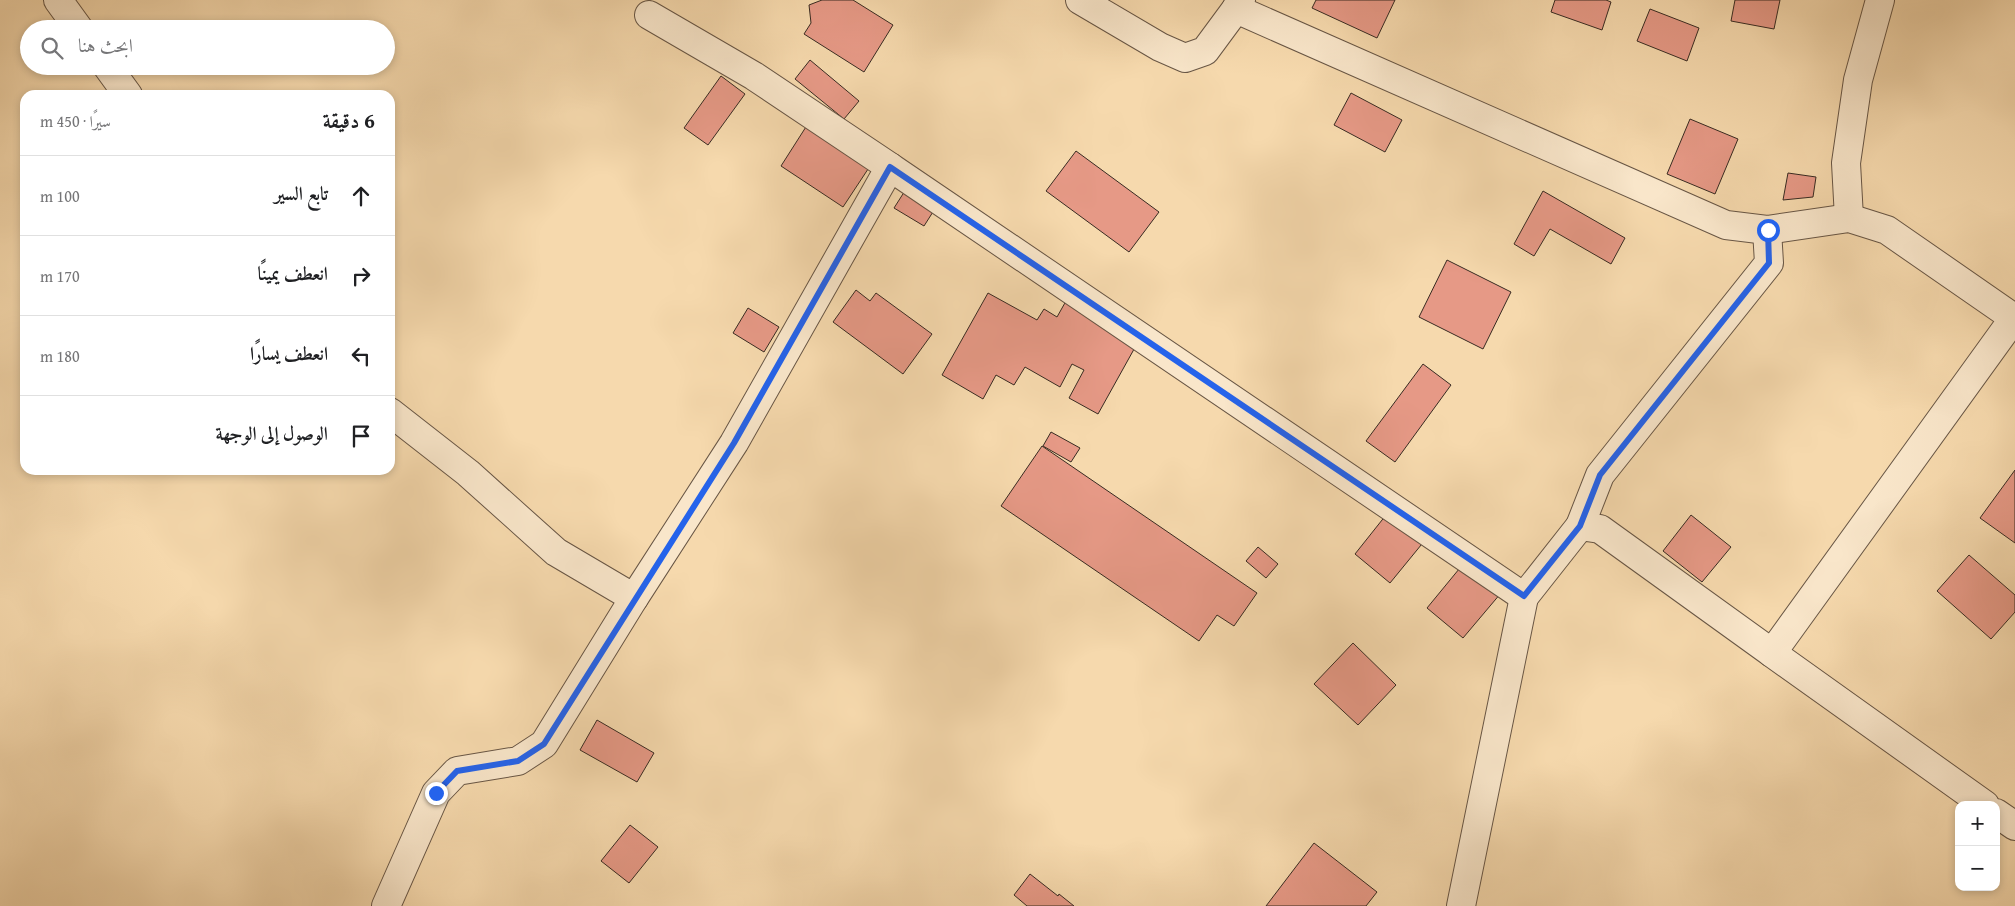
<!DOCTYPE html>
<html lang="ar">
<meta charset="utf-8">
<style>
:root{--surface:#fff;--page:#f2f2f2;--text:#202124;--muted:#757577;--line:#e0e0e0}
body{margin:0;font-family:"Gentium Book Plus",Amiri,serif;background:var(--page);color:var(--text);direction:rtl}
.controls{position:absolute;right:15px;bottom:15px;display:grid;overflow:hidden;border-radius:10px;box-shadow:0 2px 8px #0003}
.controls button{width:45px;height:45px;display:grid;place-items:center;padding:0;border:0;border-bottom:1px solid var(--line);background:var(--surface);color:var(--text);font:25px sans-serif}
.stop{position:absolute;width:15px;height:15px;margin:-11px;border:4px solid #2563eb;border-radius:50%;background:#fff}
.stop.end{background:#2563eb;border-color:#fff;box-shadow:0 1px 5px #0008}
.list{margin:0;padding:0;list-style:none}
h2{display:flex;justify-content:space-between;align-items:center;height:65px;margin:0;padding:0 20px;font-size:21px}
h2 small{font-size:16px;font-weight:400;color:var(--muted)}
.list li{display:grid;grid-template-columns:32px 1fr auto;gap:15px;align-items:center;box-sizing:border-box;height:80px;padding:0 20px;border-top:1px solid var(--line)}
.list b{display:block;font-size:19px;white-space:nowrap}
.list em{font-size:16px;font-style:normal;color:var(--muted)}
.icon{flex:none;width:28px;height:28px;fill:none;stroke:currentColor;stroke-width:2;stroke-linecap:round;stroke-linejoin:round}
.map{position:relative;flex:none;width:2015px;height:906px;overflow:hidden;direction:ltr}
.search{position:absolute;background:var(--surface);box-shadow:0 2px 8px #0003;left:20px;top:20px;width:375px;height:55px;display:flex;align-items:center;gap:12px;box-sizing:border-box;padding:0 18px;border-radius:28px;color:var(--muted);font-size:19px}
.panel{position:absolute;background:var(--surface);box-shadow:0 2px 8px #0003;left:20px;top:90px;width:375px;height:385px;border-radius:15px;direction:rtl}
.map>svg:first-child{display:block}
.building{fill:#e69986;stroke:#382b22}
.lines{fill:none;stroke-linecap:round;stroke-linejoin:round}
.minor-casing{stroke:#685645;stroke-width:30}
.minor{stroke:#f9e6ca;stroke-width:28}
.route{stroke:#2563eb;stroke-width:6}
</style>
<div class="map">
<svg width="2015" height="906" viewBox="0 0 2015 906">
<rect width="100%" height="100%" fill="#f6d9ad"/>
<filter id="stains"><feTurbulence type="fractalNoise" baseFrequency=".004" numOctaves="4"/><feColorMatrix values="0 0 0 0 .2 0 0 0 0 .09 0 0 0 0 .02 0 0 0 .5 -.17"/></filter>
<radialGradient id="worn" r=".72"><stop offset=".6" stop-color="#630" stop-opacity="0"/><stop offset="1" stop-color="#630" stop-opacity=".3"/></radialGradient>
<g class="building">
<path d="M822 0H853L893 25 864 72 804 34 811 23 809 5Z"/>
<path d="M1316 0H1395L1377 38 1312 8Z"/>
<path d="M1555 0H1606L1611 2 1602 30 1551 12Z"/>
<path d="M1735 0H1780L1774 29 1731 21Z"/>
<path d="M1650 9 1699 28 1687 61 1637 41Z"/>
<path d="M810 60 859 101 844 119 795 79Z"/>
<path d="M721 76 745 94 708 145 684 128Z"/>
<path d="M1351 93 1402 120 1385 152 1334 125Z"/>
<path d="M811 119 874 160 843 207 781 166Z"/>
<path d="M1690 119 1738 139 1715 194 1667 174Z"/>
<path d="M1076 151 1159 212 1129 252 1046 191Z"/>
<path d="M1788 173 1816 177 1813 197 1783 200Z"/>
<path d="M908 186 938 204 924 226 894 208Z"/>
<path d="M1543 191 1625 238 1611 264 1550 229 1534 256 1514 244Z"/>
<path d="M1447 260 1511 292 1483 349 1419 317Z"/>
<path d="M856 290 870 301 876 293 932 334 903 374 833 322Z"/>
<path d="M988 293 1037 320 1044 309 1057 317 1066 301 1138 342 1098 414 1069 398 1084 370 1072 364 1060 387 1025 367 1014 385 996 375 983 399 942 375Z"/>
<path d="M748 308 779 327 764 352 733 333Z"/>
<path d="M1423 364 1451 385 1395 462 1366 441Z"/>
<path d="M1051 432 1080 448 1071 462 1043 446Z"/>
<path d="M1042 446 1257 593 1234 626 1217 615 1199 641 1001 506Z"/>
<path d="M2015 470V543L1980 518Z"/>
<path d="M1390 510 1426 539 1390 583 1355 554Z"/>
<path d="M1691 515 1731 547 1702 582 1663 551Z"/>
<path d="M1258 547 1278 564 1266 578 1246 561Z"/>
<path d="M1969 555 2015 595V612L1991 639 1937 591Z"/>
<path d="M1464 563 1501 593 1463 638 1427 608Z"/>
<path d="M1353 643 1396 685 1358 725 1314 684Z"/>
<path d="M597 720 654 753 637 782 580 750Z"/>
<path d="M630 825 658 847 629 883 601 861Z"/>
<path d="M1314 843 1377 892 1366 906H1266Z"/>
<path d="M1030 874 1058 896 1059 894 1074 906H1027L1014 895Z"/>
</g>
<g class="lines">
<g class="minor-casing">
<g id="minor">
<path d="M58 0 79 29"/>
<path d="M1080 0 1160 47 1185 58 1205 51 1236 9"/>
<path d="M1241 0 1236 9 1726 225 1767 230 1849 218 1887 230 2014 318 1772 653 1985 805"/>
<path d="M649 15 754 76 890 167"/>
<path d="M107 66 128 95"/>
<path d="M1849 218 1846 163 1858 80 1880 0"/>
<path d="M390 412 468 473 556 552 634 598 734 443 890 167 1524 597 1580 526 1600 529 1772 653"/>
<path d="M1580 526 1600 475 1769 263 1767 230"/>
<path d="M1996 813 2015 826"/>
<path d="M386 906 436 793 457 771 518 761 544 744 634 598"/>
<path d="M1461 906 1524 597"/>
</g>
</g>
<use href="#minor" class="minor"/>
</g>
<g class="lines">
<path class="route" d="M436 793 457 771 518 761 544 744 734 443 890 167 1524 596 1580 526 1600 475 1769 263 1768 230"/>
</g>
<rect width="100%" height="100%" filter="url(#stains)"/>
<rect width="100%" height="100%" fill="url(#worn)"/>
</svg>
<div class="controls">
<button>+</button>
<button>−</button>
</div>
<div class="stop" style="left:1768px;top:230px"></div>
<div class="stop end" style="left:436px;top:793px"></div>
<div class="search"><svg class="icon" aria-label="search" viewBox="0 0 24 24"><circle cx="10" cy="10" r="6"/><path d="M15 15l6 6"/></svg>ابحث هنا</div>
<section class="panel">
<h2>6 دقيقة<small>سيرًا · 450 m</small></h2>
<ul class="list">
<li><svg class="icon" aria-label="ahead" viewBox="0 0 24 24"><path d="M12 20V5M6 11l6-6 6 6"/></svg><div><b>تابع السير</b></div><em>100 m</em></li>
<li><svg class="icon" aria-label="right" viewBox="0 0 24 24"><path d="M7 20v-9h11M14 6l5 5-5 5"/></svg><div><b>انعطف يمينًا</b></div><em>170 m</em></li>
<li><svg class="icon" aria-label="left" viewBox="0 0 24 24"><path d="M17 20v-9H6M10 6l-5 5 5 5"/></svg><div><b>انعطف يسارًا</b></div><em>180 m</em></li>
<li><svg class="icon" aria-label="arrive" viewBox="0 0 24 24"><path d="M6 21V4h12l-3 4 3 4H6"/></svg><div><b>الوصول إلى الوجهة</b></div></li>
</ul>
</section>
</div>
